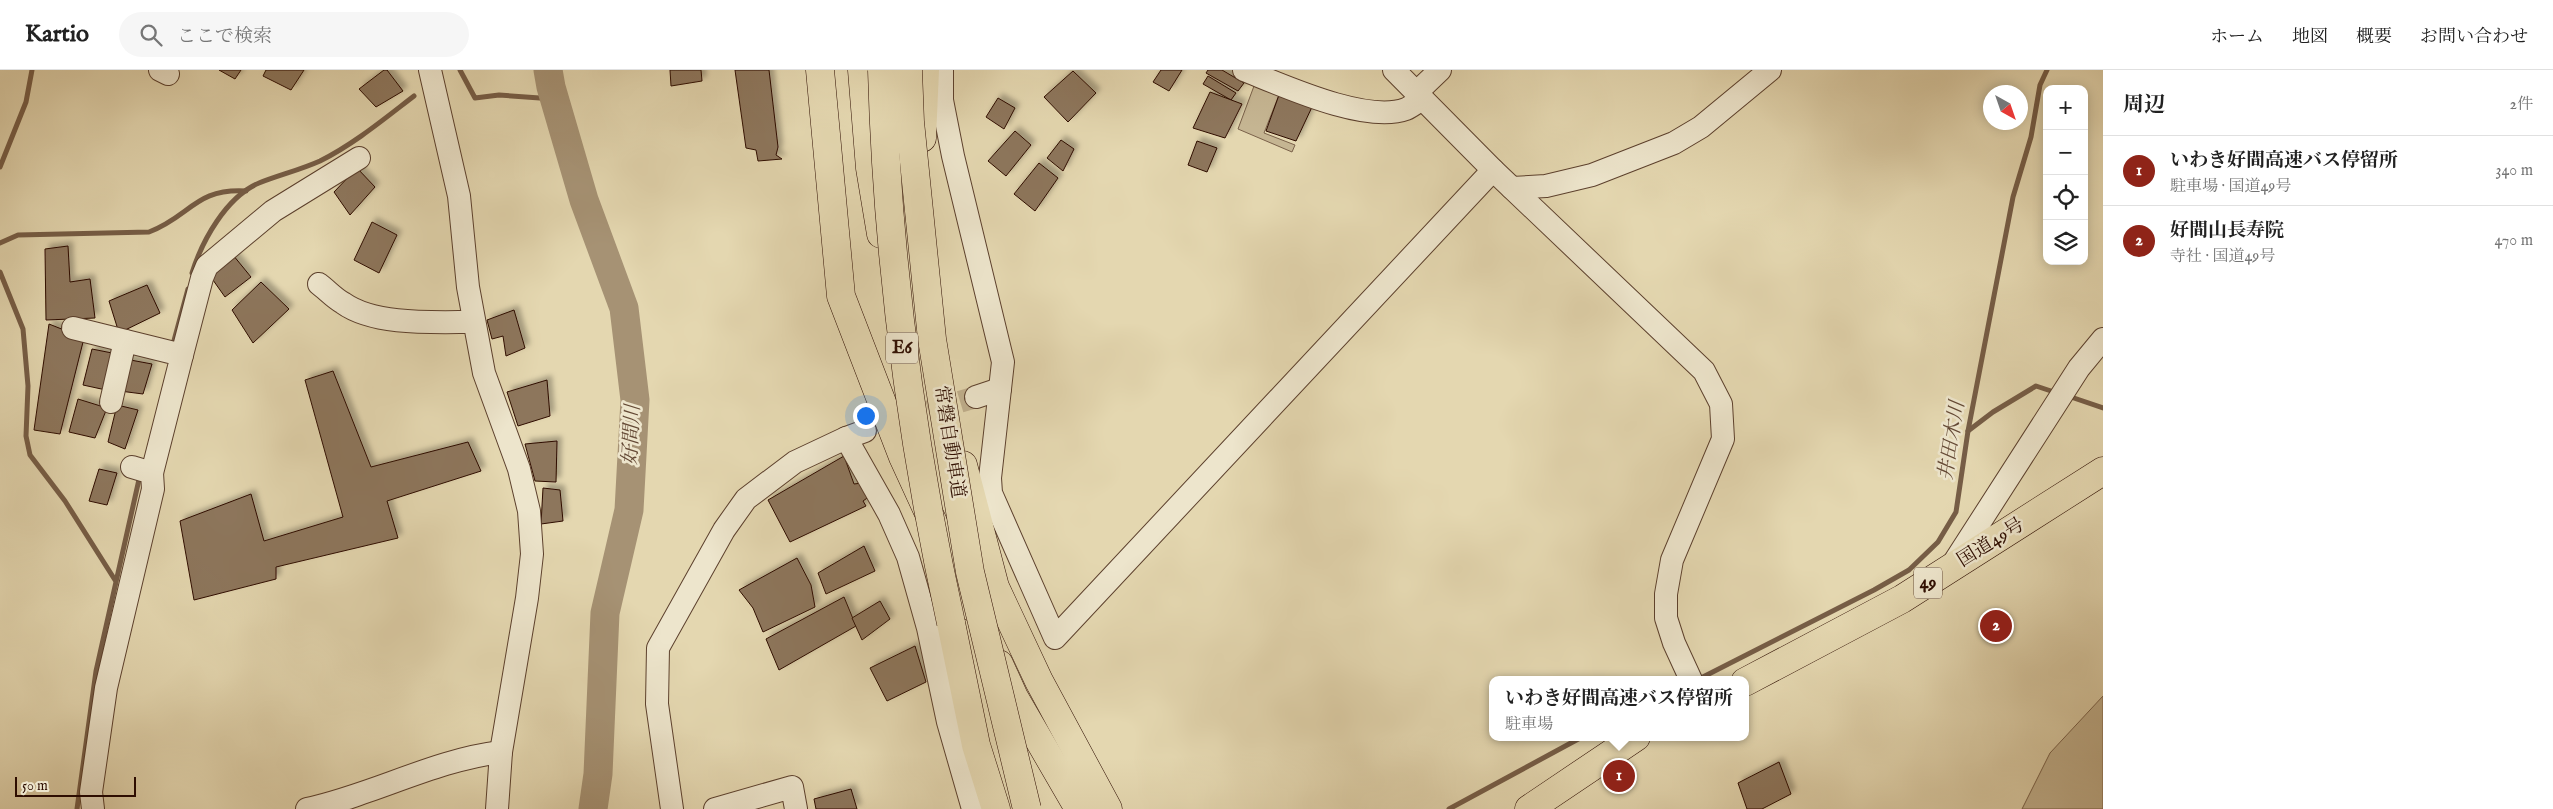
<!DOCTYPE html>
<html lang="ja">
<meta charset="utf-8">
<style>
:root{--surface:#fff;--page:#f6f6f6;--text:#222;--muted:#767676;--line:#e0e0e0;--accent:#8f2418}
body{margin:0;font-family:"IM FELL English","Noto Serif JP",serif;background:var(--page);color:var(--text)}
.controls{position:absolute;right:15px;top:15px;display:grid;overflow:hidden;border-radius:10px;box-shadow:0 2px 12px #0003}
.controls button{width:45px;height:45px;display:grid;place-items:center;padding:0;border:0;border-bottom:1px solid var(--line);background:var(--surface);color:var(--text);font:25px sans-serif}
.compass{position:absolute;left:1983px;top:15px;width:45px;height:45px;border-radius:50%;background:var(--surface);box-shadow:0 2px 12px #0003;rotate:140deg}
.scale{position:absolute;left:15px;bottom:12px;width:121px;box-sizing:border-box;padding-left:5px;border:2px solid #2e0d01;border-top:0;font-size:14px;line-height:18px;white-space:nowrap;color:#2e0d01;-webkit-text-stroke:4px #ede5cc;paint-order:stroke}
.you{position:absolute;left:865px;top:345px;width:18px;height:18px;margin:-12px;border:4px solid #fff;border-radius:50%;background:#1a73e8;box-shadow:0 0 0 8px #1a73e833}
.badge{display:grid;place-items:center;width:32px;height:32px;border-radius:50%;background:var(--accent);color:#fff;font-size:16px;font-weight:700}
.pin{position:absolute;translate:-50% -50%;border:2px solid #fff;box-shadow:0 1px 5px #0006}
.popup{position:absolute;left:1489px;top:606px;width:260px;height:65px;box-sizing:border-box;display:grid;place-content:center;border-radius:10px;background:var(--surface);filter:drop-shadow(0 1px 4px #0005);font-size:16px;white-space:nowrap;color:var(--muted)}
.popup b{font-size:19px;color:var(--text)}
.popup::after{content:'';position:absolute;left:50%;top:100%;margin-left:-10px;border:10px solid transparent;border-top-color:var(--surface)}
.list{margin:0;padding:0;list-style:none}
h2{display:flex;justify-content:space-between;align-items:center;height:65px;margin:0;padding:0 20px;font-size:21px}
h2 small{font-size:16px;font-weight:400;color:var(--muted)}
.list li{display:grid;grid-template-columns:32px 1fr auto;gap:15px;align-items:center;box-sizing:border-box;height:70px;padding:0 20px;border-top:1px solid var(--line)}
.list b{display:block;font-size:19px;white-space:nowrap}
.list p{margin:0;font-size:16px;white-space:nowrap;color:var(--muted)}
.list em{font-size:16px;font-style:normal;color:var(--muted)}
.icon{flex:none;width:28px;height:28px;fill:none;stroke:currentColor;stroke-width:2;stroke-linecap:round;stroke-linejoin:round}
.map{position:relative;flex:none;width:2103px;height:739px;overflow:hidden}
header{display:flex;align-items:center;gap:30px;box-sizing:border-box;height:70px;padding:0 25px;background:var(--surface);border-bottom:1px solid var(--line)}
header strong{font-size:24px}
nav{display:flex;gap:28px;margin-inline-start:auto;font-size:18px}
.search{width:350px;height:45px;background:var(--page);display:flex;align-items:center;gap:12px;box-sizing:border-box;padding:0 18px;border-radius:28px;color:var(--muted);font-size:19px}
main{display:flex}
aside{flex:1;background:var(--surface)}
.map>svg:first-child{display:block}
.green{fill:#c5b592;stroke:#7a614a}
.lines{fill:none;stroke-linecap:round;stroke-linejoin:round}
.stream{stroke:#765d46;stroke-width:5}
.river{stroke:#a69274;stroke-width:29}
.building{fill:#8d765c;stroke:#2e0d01;filter:url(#shadow)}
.minor-tunnel{stroke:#c0af8d;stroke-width:22;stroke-dasharray:22 11;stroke-linecap:butt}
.minor-casing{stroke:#5c402d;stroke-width:24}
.highway-casing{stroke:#2e0d01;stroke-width:29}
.minor{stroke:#ede5cc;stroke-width:22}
.highway{stroke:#e4d7b0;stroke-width:28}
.highway-bridge-casing{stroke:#2e0d01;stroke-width:29;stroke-linecap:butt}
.highway-bridge{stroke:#e4d7b0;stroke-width:28}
.labels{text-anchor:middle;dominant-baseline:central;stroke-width:5;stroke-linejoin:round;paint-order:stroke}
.shield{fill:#ede5cc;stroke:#674e3e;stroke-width:1}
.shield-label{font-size:18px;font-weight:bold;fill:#2e0d01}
.street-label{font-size:19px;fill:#2e0d01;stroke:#ede5cc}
.water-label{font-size:20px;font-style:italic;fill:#644935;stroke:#ede5cc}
</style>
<header>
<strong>Kartio</strong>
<div class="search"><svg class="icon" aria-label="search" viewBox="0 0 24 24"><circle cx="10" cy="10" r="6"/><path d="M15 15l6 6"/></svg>ここで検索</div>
<nav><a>ホーム</a><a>地図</a><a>概要</a><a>お問い合わせ</a></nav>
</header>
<main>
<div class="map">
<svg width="2103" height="739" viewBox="0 0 2103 739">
<defs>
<filter id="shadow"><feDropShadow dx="4.5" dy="-4.5" stdDeviation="2.5" flood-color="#0004"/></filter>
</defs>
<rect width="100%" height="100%" fill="#e4d7b0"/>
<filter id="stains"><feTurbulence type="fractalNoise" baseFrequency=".004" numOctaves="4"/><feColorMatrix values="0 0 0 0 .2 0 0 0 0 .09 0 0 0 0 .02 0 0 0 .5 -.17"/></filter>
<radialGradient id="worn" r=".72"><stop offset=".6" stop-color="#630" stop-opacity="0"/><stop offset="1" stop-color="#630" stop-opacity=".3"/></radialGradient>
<g class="green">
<path d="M1254 16 1279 25 1264 63 1295 75 1292 82 1238 59Z"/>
<path d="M2103 626V739H2022L2050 683Z"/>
</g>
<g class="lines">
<g class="stream">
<path d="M460 0 475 28 499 25 554 29"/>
<path d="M0 97 26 32 32 0"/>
<path d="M0 173 18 165 149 162C191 146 195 118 246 121"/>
<path d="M0 202 23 259 28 316 26 366 30 385 65 431 115 510"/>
<path d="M192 203C202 171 226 127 259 113 279 105 300 100 320 91 354 74 384 49 414 26"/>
<path d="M172 278 188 219"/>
<path d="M2068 326 2103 338"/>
<path d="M1968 361 1993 342 2036 316 2057 323"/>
<path d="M1697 610 1874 520 1909 500 1938 472 1956 442 1968 361 2013 127 2031 67 2040 15 2047 0"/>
<path d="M77 739 96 601 140 405"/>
<path d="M1449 739 1582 667"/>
</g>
<path class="river" d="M548 0 551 17 584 130 624 238 635 330 629 440 605 543 598 704 593 739"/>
</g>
<g class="building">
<path d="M219 0H241L235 9Z"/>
<path d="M266 0H304L291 20 263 6Z"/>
<path d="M384 0H387L403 21 376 37 359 19Z"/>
<path d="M670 0H701L702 11 671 16Z"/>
<path d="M735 0H769L778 77 776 85 782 89 758 91 756 80 746 78Z"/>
<path d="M1161 0H1182L1169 21 1153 12Z"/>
<path d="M1208 0H1222L1244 13 1238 21 1206 3Z"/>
<path d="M1073 1 1096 23 1068 52 1044 27Z"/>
<path d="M1208 6 1236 23 1231 30 1203 14Z"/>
<path d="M1210 22 1242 34 1225 68 1193 58Z"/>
<path d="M1279 25 1312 37 1296 71 1266 61Z"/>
<path d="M998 28 1015 38 1004 59 986 47Z"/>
<path d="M1015 61 1031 75 1006 106 988 91Z"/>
<path d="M1061 70 1074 79 1063 101 1047 88Z"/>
<path d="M1197 71 1217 78 1207 102 1188 95Z"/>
<path d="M1039 93 1058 108 1035 141 1014 124Z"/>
<path d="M357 98 375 117 350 145 334 122Z"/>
<path d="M372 152 397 165 379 203 354 190Z"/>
<path d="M68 176 70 212 90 209 95 248 46 250 45 179Z"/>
<path d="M233 185 251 207 225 227 208 203Z"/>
<path d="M261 212 289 239 253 273 232 240Z"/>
<path d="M147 215 160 243 119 263 109 231Z"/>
<path d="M514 240 525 278 506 286 503 266 492 269 487 250Z"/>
<path d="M49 254 84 268 60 364 34 360Z"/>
<path d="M92 279 117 284 106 320 83 315Z"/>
<path d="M125 289 152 294 143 324 120 321Z"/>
<path d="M333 301 371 397 468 372 481 401 387 431 398 468 276 497V509L194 530 180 451 251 424 264 471 343 447 305 310Z"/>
<path d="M547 310 550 346 518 356 507 322Z"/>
<path d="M78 329 107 338 95 368 69 362Z"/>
<path d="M117 335 138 340 125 379 108 372Z"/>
<path d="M557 371 556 412 535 411 525 374Z"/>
<path d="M844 386 854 414 862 413 870 426 863 431 866 436 790 472 768 430Z"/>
<path d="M99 399 117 403 107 435 89 431Z"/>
<path d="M543 418 560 420 563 451 541 454Z"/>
<path d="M864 476 875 501 826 524 818 503Z"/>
<path d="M797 488 811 515 815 537 763 562 753 538 739 520Z"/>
<path d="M844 527 856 556 779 600 766 569Z"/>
<path d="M880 531 890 549 862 570 852 548Z"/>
<path d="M915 576 926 612 887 631 870 598Z"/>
<path d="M1779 692 1791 724 1762 739H1747L1738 713Z"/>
<path d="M851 719 857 739H816L814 729Z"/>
</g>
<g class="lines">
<path class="minor-tunnel" d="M897 351 976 327"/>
<g class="minor-casing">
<g id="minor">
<path d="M160 0 168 4"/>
<path d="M430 0 459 126 468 217 484 303 519 399 529 441 532 484 527 528 501 682 497 739"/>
<path d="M942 0V30L953 86 1003 292 990 408 991 423 1055 568 1493 100"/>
<path d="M1244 0C1282 15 1366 54 1406 39 1411 37 1417 32 1422 29"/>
<path d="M1394 0 1493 100 1704 301 1721 334 1723 369 1672 490 1666 524V548L1674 573 1691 610"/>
<path d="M1416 23 1440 0"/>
<path d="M1512 118 1546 116 1592 105 1674 73 1701 57 1770 0"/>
<path d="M319 214C327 220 334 228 343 233 375 256 436 252 474 252"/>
<path d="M73 258 182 285 152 403"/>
<path d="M182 285 202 208 207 196 273 141 359 88"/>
<path d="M976 327 1000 319"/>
<path d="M111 332 125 271"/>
<path d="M846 368 865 361"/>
<path d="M1951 497 2079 298 2103 269"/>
<path d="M93 739 91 722 106 618 153 419 152 403 132 397"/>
<path d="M307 739C373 725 434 690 501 682"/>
<path d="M672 739 657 634 658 578 724 460 746 429 795 392 846 368 889 444 908 487 928 558 948 652 973 739"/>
<path d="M715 739 792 717 796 739"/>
</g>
</g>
<g class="highway-casing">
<g id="highway">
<path d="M820 0 841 226 903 387 972 537"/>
<path d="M862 0 870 98 881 164"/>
<path d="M922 68 925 0"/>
<path d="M963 395 995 517 1039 611 1108 739"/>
<path d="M951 553 976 675 996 739"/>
<path d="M999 594 1014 627 1079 739"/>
<path d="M1745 612 1902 529 2103 401"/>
<path d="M1529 739 1636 667"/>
</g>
</g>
<use href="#minor" class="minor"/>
<use href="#highway" class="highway"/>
<g class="highway-bridge-casing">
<g id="highway-bridge">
<path d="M882 0C887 187 911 371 951 553"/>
<path d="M908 0 910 52 932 269 970 502 1027 739"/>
</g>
</g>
<use href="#highway-bridge" class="highway-bridge"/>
</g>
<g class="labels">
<g class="shield">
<rect x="886" y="262.5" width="32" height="31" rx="4"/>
<rect x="1914" y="497.5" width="28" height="31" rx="4"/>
</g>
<g class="shield-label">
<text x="902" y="278">E6</text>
<text x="1928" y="513">49</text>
</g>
<g class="street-label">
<text transform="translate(949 372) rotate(81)">常磐自動車道</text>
<text transform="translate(1991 473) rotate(-32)">国道49号</text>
</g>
<g class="water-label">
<text transform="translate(632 365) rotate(-87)">好間川</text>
<text transform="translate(1952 371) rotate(-81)">井田木川</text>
</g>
</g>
<rect width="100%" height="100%" filter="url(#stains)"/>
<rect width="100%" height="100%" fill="url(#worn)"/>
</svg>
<div class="controls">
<button>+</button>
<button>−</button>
<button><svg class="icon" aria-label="locate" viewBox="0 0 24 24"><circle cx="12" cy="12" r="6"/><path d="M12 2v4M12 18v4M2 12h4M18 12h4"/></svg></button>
<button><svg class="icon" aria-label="layers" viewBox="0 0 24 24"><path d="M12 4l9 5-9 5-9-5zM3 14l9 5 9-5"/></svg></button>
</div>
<svg class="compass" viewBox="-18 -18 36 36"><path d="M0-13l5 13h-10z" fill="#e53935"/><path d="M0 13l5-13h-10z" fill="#767676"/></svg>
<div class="scale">50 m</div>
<div class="you"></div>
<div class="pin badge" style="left:1619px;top:706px">1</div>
<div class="popup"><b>いわき好間高速バス停留所</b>駐車場</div>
<div class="pin badge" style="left:1996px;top:556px">2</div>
</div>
<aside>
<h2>周辺<small>2件</small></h2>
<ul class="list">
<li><span class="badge">1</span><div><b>いわき好間高速バス停留所</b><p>駐車場 · 国道49号</p></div><em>340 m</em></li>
<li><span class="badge">2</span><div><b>好間山長寿院</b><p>寺社 · 国道49号</p></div><em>470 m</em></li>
</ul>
</aside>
</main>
